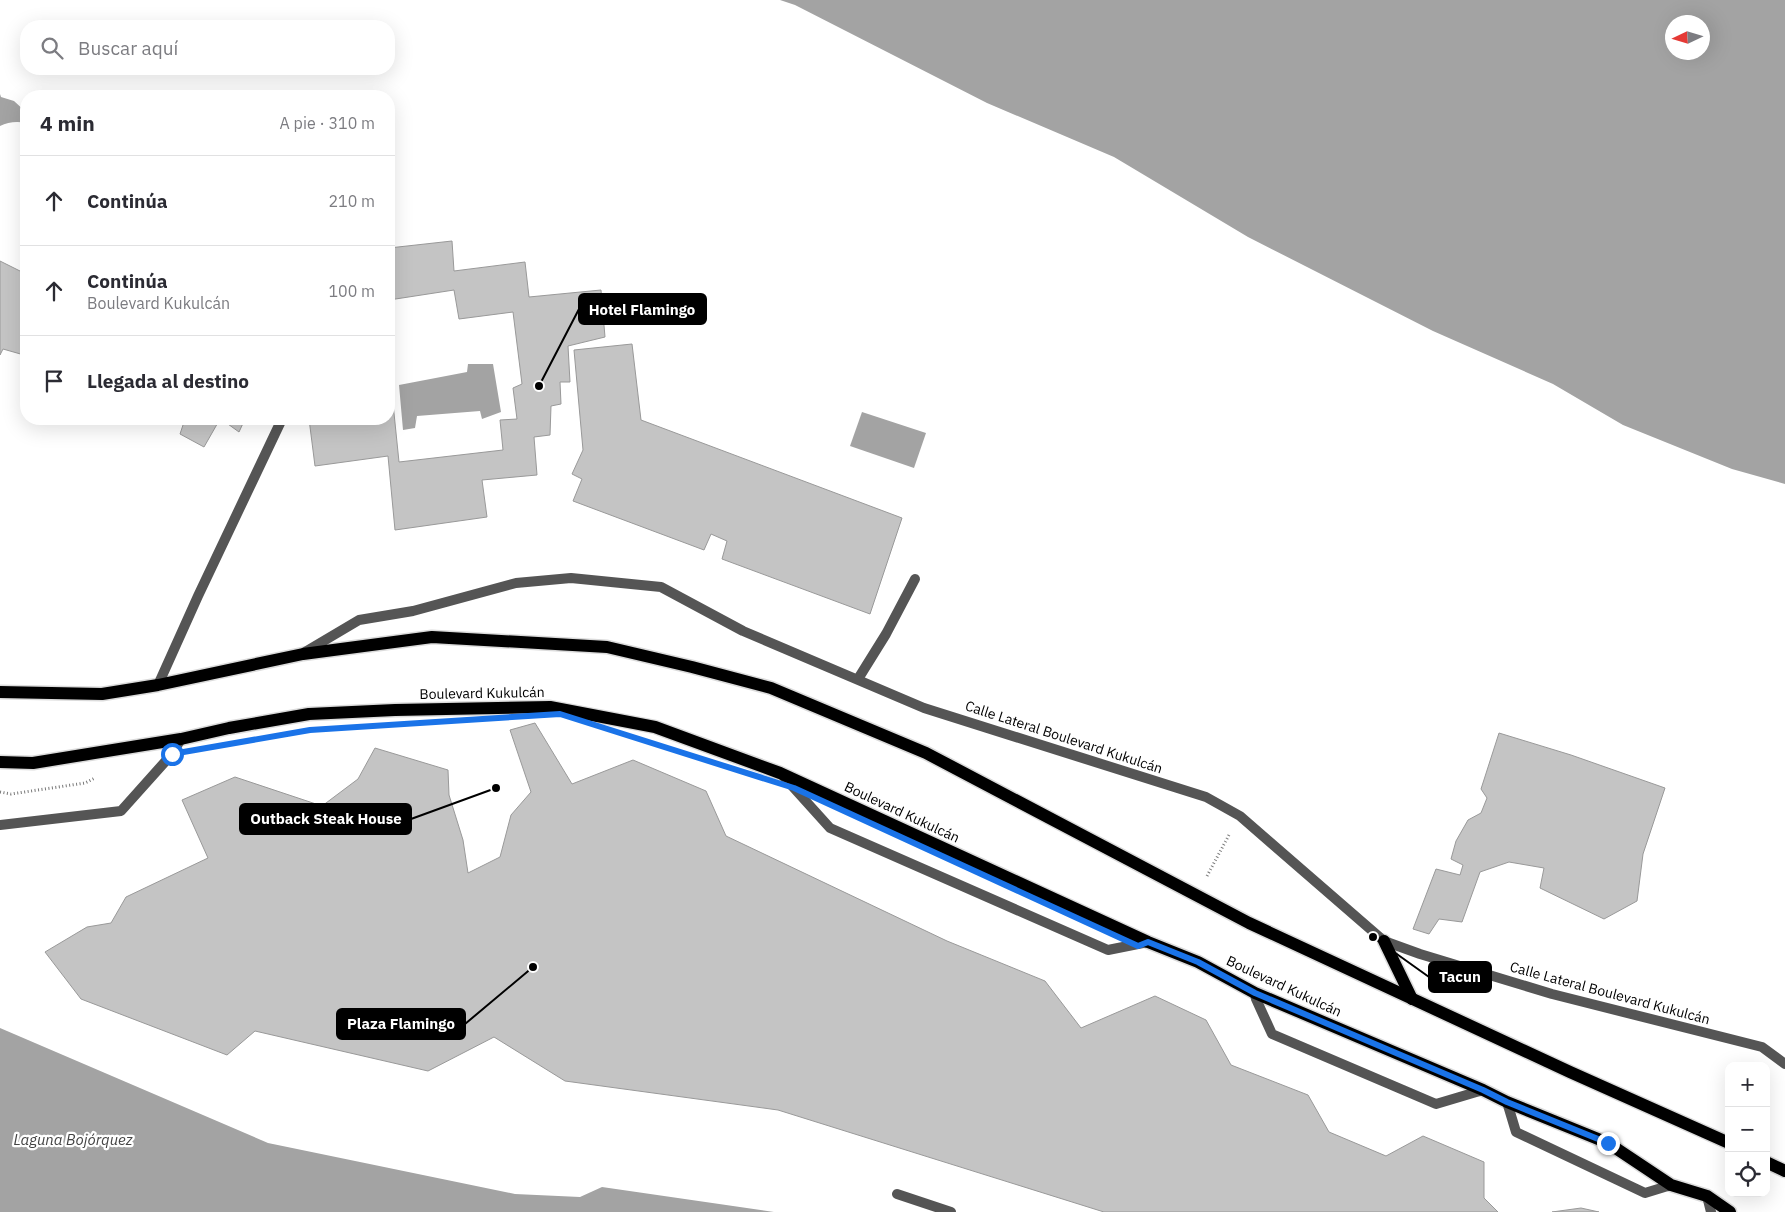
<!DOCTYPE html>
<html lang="es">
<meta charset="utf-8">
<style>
:root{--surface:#fff;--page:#f7f7f7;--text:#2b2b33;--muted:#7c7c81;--line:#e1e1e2}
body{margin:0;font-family:"IBM Plex Sans",sans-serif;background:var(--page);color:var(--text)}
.controls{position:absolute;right:15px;bottom:15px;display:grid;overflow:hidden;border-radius:10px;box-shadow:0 5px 20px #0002}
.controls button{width:45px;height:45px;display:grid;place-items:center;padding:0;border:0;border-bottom:1px solid var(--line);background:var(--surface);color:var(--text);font:25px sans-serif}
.compass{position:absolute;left:1665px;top:15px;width:45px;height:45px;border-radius:50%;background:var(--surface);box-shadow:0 5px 20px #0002;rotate:266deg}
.stop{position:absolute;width:15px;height:15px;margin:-11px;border:4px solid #1a73e8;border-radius:50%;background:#fff}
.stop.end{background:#1a73e8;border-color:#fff;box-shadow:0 1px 5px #0008}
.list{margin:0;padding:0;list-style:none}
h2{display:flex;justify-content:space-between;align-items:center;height:65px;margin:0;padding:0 20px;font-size:21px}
h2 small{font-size:16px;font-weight:400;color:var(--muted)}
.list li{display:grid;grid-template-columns:32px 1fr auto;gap:15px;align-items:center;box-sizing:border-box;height:90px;padding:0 20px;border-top:1px solid var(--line)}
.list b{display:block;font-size:19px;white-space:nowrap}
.list p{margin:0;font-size:16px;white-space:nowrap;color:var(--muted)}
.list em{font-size:16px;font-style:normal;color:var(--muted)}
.icon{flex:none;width:28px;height:28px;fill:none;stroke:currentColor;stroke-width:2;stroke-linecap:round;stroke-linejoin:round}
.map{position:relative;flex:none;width:1785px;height:1212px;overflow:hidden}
.search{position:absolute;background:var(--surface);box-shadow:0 5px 20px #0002;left:20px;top:20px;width:375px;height:55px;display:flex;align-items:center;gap:12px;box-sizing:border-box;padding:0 18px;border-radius:20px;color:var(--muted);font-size:19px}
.panel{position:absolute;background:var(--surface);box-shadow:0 5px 20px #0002;left:20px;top:90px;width:375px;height:335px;border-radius:20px}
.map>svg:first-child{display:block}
.water{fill:#a3a3a3;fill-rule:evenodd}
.building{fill:#c4c4c4;stroke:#999}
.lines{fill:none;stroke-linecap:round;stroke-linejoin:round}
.primary-casing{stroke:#dbdbdb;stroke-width:15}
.path{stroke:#777;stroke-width:3;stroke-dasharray:1 2.5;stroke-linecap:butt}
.lane{stroke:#555;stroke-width:10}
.street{stroke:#555;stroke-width:10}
.primary{stroke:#000;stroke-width:12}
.route{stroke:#1a73e8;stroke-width:6}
.labels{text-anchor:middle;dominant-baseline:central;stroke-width:4.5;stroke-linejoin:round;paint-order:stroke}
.street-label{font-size:14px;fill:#000;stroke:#fff}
.water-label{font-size:15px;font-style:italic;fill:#444;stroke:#fff}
.leader{fill:none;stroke:#000;stroke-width:2}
.callout-dot{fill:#000;stroke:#fff;stroke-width:2}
.callout{fill:#000;stroke:#000;stroke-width:2}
.callout-label{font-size:15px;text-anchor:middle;font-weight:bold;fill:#fff}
</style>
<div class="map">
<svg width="1785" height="1212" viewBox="0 0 1785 1212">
<rect width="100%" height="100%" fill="#fff"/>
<g class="water">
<path d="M780 0H1785V484L1732 469 1623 425 1553 384 1433 331 1248 237 1114 157 987 103 795 5ZM1672 22H1702V52H1672Z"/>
<path d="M0 94 1 97 14 101 26 112V123C17 121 8 122 0 126Z"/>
<path d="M468 364H493L501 412 482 419 480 411 417 416 415 428 403 430 399 385 467 372Z"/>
<path d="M862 412 926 433 914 468 850 446Z"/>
<path d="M0 1028 268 1143 515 1194 580 1197 602 1187 774 1212H0Z"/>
</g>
<g class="building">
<path d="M452 241 454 271 525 262 529 297 601 290 605 337 568 346 570 382H560L561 404 551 406 550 435 534 437 537 475 482 480 487 517 395 530 388 456 315 466 309 419H389V374H390L399 462 503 450 500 420 517 419 513 388 522 384 513 312 459 319 454 290 389 300V248Z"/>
<path d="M0 261 26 274V350L24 355 3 349 0 355Z"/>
<path d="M632 344 641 420 902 518 870 614 722 559 727 541 711 534 704 550 573 501 582 479 572 474 583 450 574 350Z"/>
<path d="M185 419H220L204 447 180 434Z"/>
<path d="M221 419H245L239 432Z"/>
<path d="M535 723 572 784 633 760 706 791 726 836 947 941 1045 981 1081 1028 1155 996 1206 1020 1231 1065 1308 1095 1329 1132 1386 1156 1423 1136 1484 1162V1198L1498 1212H1104L778 1110 565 1081 494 1037 428 1071 255 1031 227 1055 81 999 45 952 87 927 111 923 126 897 208 858 182 800 235 777 322 806 358 779 375 748 448 770 449 795 463 840 468 873 500 857 511 815 531 792 510 730Z"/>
<path d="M1499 733 1571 755 1665 788 1643 854 1637 901 1604 919 1540 888 1544 868 1509 862 1480 872 1462 922 1439 919 1429 934 1413 929 1436 869 1460 875 1463 865 1451 859 1456 841 1468 820 1481 813 1487 798 1481 789Z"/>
<path d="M1581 1208 1599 1212H1552Z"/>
</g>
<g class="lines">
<g class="primary-casing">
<g id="primary">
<path d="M0 692 102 694 158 685 303 654 432 637 607 647 692 667 771 688 926 753 1249 923 1570 1072 1729 1143"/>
<path d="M0 762 33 763 181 739 229 728 309 714 395 710 550 707 655 727 780 773 1148 942 1198 962 1255 993 1483 1090 1507 1102 1608 1143 1671 1185 1707 1196 1730 1212"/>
<path d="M1384 941 1412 999"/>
<path d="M1766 1162 1785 1171"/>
</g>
</g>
<g class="path">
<path d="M0 792 11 794 85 783 95 778"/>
<path d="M1207 876 1229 835"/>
</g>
<g class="lane">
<path d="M858 679 886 634 915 579"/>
<path d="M158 685 198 596 282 419"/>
<path d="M784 777 830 828 1108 950 1148 942"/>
<path d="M0 825 121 811 172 754 181 739"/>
<path d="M1255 993 1256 999 1272 1034 1436 1104 1483 1090"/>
<path d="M1507 1102 1516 1132 1645 1193 1671 1185"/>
<path d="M897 1194 951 1212"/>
<path d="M1707 1196 1711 1212"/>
</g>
<path class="street" d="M305 652 359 620 413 611 516 583 571 578 661 587 743 631 924 708 1206 797 1240 816 1384 941 1420 954 1552 994 1762 1047 1785 1064"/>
<use href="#primary" class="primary"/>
</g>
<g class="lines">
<path class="route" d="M172 754 310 730 560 714 794 788 1138 946 1148 942 1198 962 1255 993 1483 1090 1507 1102 1608 1143"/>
</g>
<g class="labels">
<g class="street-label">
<text transform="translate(482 693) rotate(-1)">Boulevard Kukulcán</text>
<text transform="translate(1064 737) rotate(18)">Calle Lateral Boulevard Kukulcán</text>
<text transform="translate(902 812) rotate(25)">Boulevard Kukulcán</text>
<text transform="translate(1284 986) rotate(25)">Boulevard Kukulcán</text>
<text transform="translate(1610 993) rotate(15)">Calle Lateral Boulevard Kukulcán</text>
</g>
<g class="water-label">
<text x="73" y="1139">Laguna Bojórquez</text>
</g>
</g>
<path class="leader" d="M539 386L579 309M496 788L411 819M1373 937L1429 977M533 967L465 1024"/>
<g class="callout-dot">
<circle cx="539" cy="386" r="5"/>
<circle cx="496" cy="788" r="5"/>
<circle cx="1373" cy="937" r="5"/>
<circle cx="533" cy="967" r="5"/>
</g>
<g class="callout">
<rect x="579" y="294" width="127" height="30" rx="5"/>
<rect x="240" y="804" width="171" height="30" rx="5"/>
<rect x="1429" y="962" width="62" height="30" rx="5"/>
<rect x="337" y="1009" width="128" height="30" rx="5"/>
</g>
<g class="callout-label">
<text x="642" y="315">Hotel Flamingo</text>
<text x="326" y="824">Outback Steak House</text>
<text x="1460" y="982">Tacun</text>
<text x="401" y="1029">Plaza Flamingo</text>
</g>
</svg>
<div class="controls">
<button>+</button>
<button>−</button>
<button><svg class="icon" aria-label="locate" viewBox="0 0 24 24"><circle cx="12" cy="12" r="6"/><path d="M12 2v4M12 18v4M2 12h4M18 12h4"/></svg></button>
</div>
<svg class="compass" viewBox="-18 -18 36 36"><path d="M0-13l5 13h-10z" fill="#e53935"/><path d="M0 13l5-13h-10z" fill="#7c7c81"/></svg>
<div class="stop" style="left:172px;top:754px"></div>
<div class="stop end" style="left:1608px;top:1143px"></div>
<div class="search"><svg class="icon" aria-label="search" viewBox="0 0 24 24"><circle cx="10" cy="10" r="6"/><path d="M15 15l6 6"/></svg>Buscar aquí</div>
<section class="panel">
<h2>4 min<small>A pie · 310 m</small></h2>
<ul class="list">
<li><svg class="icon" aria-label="ahead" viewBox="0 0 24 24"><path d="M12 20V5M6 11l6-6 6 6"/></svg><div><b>Continúa</b></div><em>210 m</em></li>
<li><svg class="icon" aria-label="ahead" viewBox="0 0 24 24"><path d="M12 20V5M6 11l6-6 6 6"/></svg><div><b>Continúa</b><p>Boulevard Kukulcán</p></div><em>100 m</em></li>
<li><svg class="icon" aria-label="arrive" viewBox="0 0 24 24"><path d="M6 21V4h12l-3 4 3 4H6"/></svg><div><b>Llegada al destino</b></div></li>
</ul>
</section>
</div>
